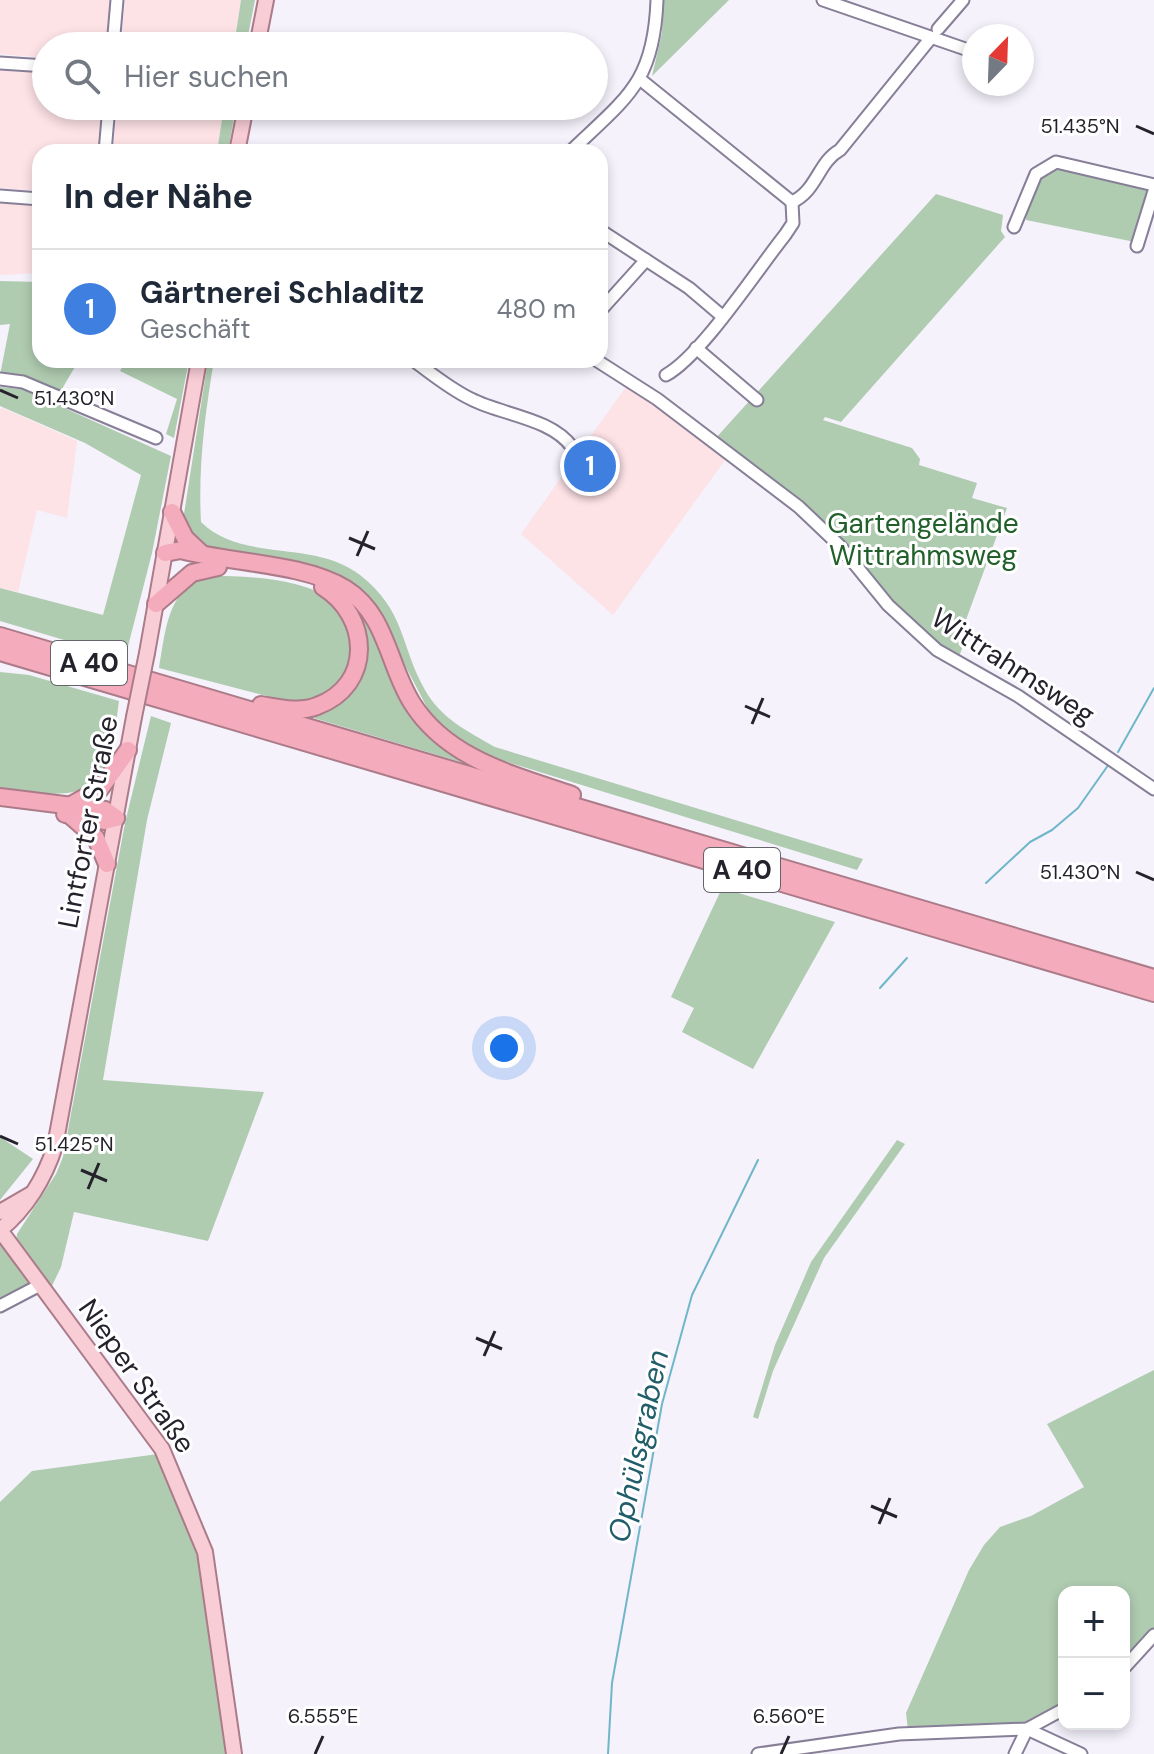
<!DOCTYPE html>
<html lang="de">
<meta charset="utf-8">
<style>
:root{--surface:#fff;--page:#f6f6f7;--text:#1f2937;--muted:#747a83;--line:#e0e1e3;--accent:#0b8043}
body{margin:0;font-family:"DM Sans",sans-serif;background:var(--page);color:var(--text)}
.controls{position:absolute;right:24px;bottom:24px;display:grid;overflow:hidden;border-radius:16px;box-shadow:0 4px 12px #0003}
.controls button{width:72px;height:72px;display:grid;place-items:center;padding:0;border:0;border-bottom:2px solid var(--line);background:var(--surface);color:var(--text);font:40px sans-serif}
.compass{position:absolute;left:962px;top:24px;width:72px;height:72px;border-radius:50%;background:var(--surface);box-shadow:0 4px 12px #0003;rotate:23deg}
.you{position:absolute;left:504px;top:1048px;width:28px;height:28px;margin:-20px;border:6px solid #fff;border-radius:50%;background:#1a73e8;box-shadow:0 0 0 12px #1a73e833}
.badge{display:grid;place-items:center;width:52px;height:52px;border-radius:50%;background:var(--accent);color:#fff;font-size:26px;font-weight:700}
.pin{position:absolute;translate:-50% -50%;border:4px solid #fff;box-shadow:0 2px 8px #0006}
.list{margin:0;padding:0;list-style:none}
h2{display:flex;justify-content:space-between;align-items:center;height:104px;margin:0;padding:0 32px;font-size:34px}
h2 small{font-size:26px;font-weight:400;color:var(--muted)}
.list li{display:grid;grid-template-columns:52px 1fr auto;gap:24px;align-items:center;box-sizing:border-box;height:120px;padding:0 32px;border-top:2px solid var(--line)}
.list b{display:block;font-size:30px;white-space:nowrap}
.list p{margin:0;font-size:26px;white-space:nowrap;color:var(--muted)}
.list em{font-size:26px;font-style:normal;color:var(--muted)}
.icon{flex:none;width:44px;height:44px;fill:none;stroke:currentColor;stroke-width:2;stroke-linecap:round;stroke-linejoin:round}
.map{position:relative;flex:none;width:1154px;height:1754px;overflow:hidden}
.search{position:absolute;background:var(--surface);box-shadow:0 4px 12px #0003;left:32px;top:32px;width:576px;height:88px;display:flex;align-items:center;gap:20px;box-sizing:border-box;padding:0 28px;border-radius:44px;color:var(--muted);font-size:30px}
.panel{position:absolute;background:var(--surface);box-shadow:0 4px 12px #0003;left:32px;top:144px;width:576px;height:224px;border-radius:24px}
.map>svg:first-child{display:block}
.commercial{fill:#fde2e6}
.green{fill:#afcbb0}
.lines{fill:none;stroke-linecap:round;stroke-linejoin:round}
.stream{stroke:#6fb6c9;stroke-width:2}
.minor-casing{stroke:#877f97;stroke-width:15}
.major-casing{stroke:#ac7b89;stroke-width:18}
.highway-casing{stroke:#ac7b89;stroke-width:20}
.minor{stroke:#fff;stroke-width:11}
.major{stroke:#f8cdd6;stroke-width:14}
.highway{stroke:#f4abbb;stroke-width:16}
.major-bridge-casing{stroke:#ac7b89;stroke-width:18;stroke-linecap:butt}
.major-bridge{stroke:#f8cdd6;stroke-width:14}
.ticks{fill:none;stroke:#25222c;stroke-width:3}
.labels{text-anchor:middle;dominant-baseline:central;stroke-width:6;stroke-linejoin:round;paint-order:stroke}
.shield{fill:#fff;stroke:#66646b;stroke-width:2}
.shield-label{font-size:26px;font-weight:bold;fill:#25222c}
.park-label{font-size:28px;fill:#21602a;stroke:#fff}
.street-label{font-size:28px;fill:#25222c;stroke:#fff}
.water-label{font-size:30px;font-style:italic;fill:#225d6b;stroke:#fff}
.ticks-label{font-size:20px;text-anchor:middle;fill:#25222c;stroke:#fff;stroke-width:6;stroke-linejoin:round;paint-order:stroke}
</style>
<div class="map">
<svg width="1154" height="1754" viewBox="0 0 1154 1754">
<rect width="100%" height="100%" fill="#f5f2fc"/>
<g class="commercial">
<path d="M0 0H110L106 46H46V58L0 54Z"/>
<path d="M125 0H241L234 46H121Z"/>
<path d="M0 70 46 73V106H101L98 152H40V191L0 188Z"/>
<path d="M117 106H224L217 152H113Z"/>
<path d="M0 203 40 206V273L0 275Z"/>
<path d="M628 384 728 456 613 615 521 534Z"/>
<path d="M3 408 77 441 67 518 37 510 18 592 0 588V409Z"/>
</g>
<g class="green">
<path d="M241 0H255L246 46H234Z"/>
<path d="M663 0H729L652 76 662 33Z"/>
<path d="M224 106H236L228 152H217Z"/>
<path d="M1056 166 1147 189 1135 242 1026 220C1027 196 1035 178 1056 166Z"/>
<path d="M936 194 1003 215 1001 231 1005 237 841 422 825 417 823 420 912 448 920 459 919 465 977 483 972 498 1007 508 963 628 967 634 959 657 924 636 873 582 715 439Z"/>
<path d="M0 281 40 282V360H79L59 394 23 378 0 375 10 324 0 325Z"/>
<path d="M126 360H189L174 438 166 434 177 399 120 371Z"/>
<path d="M208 360H214C205 414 198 467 201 522 242 563 314 539 360 575 406 611 400 646 425 690 440 718 469 732 495 747L863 859 857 870 491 757 453 736 432 717 372 602 216 551C200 544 186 532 184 514Z"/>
<path d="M0 387 22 389 171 456 152 553 125 658 0 621V588L103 615 141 475 85 443 0 406Z"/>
<path d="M212 576C248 576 303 578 333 601 342 608 346 616 349 627 362 671 336 697 294 703L159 668C166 630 167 585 212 576Z"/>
<path d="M341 594 360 604 401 688 474 766 297 713 316 710 363 662Z"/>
<path d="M0 672 29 675 119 701C116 721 115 745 108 764 91 807 35 792 0 787Z"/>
<path d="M151 716 171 723 147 820 103 1080 264 1092 208 1241 74 1212 61 1267 51 1288 16 1243 17 1234 56 1174 63 1157 125 823Z"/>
<path d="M722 888 835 922 753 1069 682 1032 694 1008 671 997Z"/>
<path d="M0 1137 33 1159 0 1200Z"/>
<path d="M897 1140 905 1144 824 1258 773 1371 758 1419 753 1417 775 1345 811 1262Z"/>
<path d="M0 1240 32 1283 0 1302Z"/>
<path d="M1154 1370V1639L1124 1673V1592H1064V1705L1027 1725 908 1730 906 1713 969 1570 984 1545 1000 1527 1031 1516 1084 1487 1047 1424Z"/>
<path d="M158 1454 204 1574 230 1754H0V1502L32 1471Z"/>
</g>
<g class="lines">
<g class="stream">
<path d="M1118 752 1154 688"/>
<path d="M986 883 1030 842 1052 830 1078 808 1109 764"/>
<path d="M880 988 907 958"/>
<path d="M608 1754 612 1683 662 1404 692 1295 758 1160"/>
</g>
<g class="minor-casing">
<g id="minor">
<path d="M823 0 974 52"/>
<path d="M938 29 963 0"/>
<path d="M113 46 117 0"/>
<path d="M0 63 46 66"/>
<path d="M641 80 792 202"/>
<path d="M105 152 109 106"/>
<path d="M570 152C627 97 654 83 657 0"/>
<path d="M0 196 40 199"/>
<path d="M792 202C817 191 818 162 840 150L930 39"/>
<path d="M1014 227 1036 174 1056 162 1154 185"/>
<path d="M600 230 689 288 722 316"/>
<path d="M1137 246 1154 191"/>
<path d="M600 311 646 260"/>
<path d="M696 348 757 400"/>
<path d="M413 360C432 374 450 389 471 399 502 415 551 418 572 447"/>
<path d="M596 360 657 399 799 507 840 546 888 605 937 650 1018 696 1154 789"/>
<path d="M666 375C701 356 757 270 785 235L793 223 792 202"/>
<path d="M0 379 23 382 156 438"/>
<path d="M0 1306 40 1285"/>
<path d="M1124 1668 1154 1635"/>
<path d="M758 1754 899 1734 1027 1729 1064 1709"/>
<path d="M1015 1754 1027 1729 1081 1754"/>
</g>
</g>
<g class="major-casing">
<g id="major">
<path d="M257 46 266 0"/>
<path d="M237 152 246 106"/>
<path d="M147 653 199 360"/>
<path d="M134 717 55 1146C45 1178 26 1209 0 1230L162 1449 205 1552 234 1754"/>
<path d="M0 1212 31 1194"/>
</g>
</g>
<g class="highway-casing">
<g id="highway">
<path d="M172 512 185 538 201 553"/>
<path d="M165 553 181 550C230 563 304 563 346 589 387 615 388 665 412 703 447 759 514 775 572 795"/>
<path d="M156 604 192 573 218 567"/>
<path d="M0 636 1154 978"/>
<path d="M0 652 1154 993"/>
<path d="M261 705C279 708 300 713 317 706 374 685 370 616 323 587"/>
<path d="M0 797 105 810 116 818"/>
<path d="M73 804 100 789 128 750"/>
<path d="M65 814 104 821 116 818"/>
<path d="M72 817 96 838 107 864"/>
</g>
</g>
<use href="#minor" class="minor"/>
<use href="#major" class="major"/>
<use href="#highway" class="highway"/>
<g class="major-bridge-casing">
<path id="major-bridge" d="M134 717 147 653"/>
</g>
<use href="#major-bridge" class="major-bridge"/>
</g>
<path class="ticks" d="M1136 126 1154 134M0 390 18 398M349 538 375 549M357 556 368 531M745 706 770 717M752 724 763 698M1136 872 1154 880M0 1136 18 1144M81 1170 107 1181M88 1189 99 1163M476 1338 502 1349M484 1356 495 1331M871 1506 897 1517M879 1524 890 1498M315 1754 323 1736M781 1754 789 1736"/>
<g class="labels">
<g class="shield">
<rect x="51" y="641" width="76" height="44" rx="6"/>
<rect x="704" y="848" width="76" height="44" rx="6"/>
</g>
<g class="shield-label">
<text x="89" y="663">A 40</text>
<text x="742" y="870">A 40</text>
</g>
<g class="park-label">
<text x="923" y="523">Gartengelände<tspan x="923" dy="32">Wittrahmsweg</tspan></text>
</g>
<g class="street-label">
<text transform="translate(1013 666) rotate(33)">Wittrahmsweg</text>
<text transform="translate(88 822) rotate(-79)">Lintforter Straße</text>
<text transform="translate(137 1376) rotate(55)">Nieper Straße</text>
</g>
<g class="water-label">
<text transform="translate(638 1446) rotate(-78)">Ophülsgraben</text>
</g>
</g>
<g class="ticks-label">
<text x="1080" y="133">51.435°N</text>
<text x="74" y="405">51.430°N</text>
<text x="1080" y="879">51.430°N</text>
<text x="74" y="1151">51.425°N</text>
<text x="323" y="1723">6.555°E</text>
<text x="789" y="1723">6.560°E</text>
</g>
</svg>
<div class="controls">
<button>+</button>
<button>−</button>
</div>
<svg class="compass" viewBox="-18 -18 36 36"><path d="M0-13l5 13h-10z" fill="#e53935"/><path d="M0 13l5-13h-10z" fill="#747a83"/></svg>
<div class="you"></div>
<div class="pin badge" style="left:590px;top:466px;background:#3f7fe0">1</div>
<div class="search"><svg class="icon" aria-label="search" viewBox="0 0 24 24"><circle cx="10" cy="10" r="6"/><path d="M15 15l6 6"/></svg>Hier suchen</div>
<section class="panel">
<h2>In der Nähe<small></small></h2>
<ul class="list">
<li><span class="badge" style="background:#3f7fe0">1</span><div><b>Gärtnerei Schladitz</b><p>Geschäft</p></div><em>480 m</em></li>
</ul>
</section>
</div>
